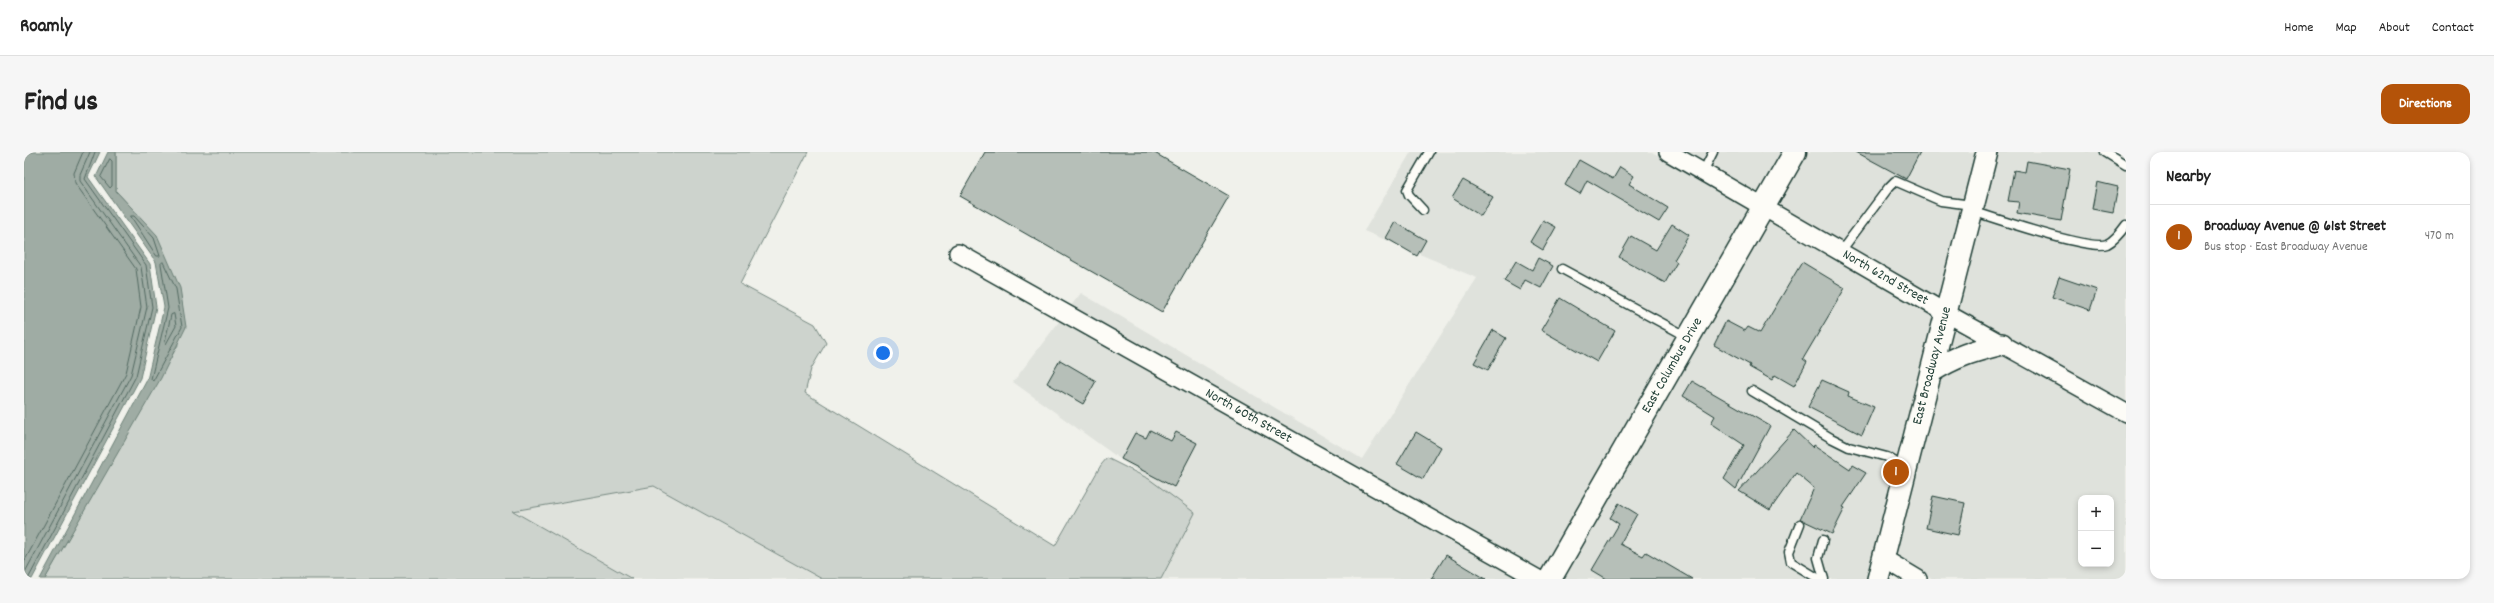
<!DOCTYPE html>
<meta charset="utf-8">
<style>
:root{--surface:#fff;--page:#f6f6f6;--text:#222;--muted:#767676;--line:#e0e0e0;--accent:#b45309}
body{margin:0;font-family:Dekko,sans-serif;background:var(--page);color:var(--text)}
.controls{position:absolute;right:12px;bottom:12px;display:grid;overflow:hidden;border-radius:8px;box-shadow:0 2px 6px #0003}
.controls button{width:36px;height:36px;display:grid;place-items:center;padding:0;border:0;border-bottom:1px solid var(--line);background:var(--surface);color:var(--text);font:20px sans-serif}
.you{position:absolute;left:859px;top:201px;width:14px;height:14px;margin:-10px;border:3px solid #fff;border-radius:50%;background:#1a73e8;box-shadow:0 0 0 6px #1a73e833}
.badge{display:grid;place-items:center;width:26px;height:26px;border-radius:50%;background:var(--accent);color:#fff;font-size:13px;font-weight:700}
.pin{position:absolute;translate:-50% -50%;border:2px solid #fff;box-shadow:0 1px 4px #0006}
.list{margin:0;padding:0;list-style:none}
h2{display:flex;justify-content:space-between;align-items:center;height:52px;margin:0;padding:0 16px;font-size:17px}
h2 small{font-size:13px;font-weight:400;color:var(--muted)}
.list li{display:grid;grid-template-columns:26px 1fr auto;gap:12px;align-items:center;box-sizing:border-box;height:64px;padding:0 16px;border-top:1px solid var(--line)}
.list b{display:block;font-size:15px;white-space:nowrap}
.list p{margin:0;font-size:13px;white-space:nowrap;color:var(--muted)}
.list em{font-size:13px;font-style:normal;color:var(--muted)}
.map{position:relative;flex:none;width:2102px;height:427px;overflow:hidden;border-radius:12px}
header{display:flex;align-items:center;gap:24px;box-sizing:border-box;height:56px;padding:0 20px;background:var(--surface);border-bottom:1px solid var(--line)}
header strong{font-size:19px}
nav{display:flex;gap:22px;margin-inline-start:auto;font-size:14px}
.intro{display:flex;align-items:center;justify-content:space-between;box-sizing:border-box;height:96px;padding:0 24px}
h1{margin:0;font-size:28px}
.button{padding:10px 18px;border-radius:12px;background:var(--accent);color:#fff;font-size:14px;font-weight:700}
main{display:flex;gap:24px;padding:0 24px}
aside{flex:1;background:var(--surface);border-radius:12px;box-shadow:0 2px 6px #0003}
.map>svg:first-child{display:block}
.built{fill:#dfe2dc;fill-rule:evenodd}
.green{fill:#cdd3cd;stroke:#768880}
.water{fill:#9faca4;stroke:#6c8077}
.lines{fill:none;stroke-linecap:round;stroke-linejoin:round}
.shore{stroke:#526961;stroke-width:1}
.building{fill:#b6bfb8;stroke:#1f3d34}
.service-casing{stroke:#1f3d34;stroke-width:11}
.minor-casing{stroke:#1f3d34;stroke-width:20}
.tertiary-casing{stroke:#1f3d34;stroke-width:24}
.secondary-casing{stroke:#1f3d34;stroke-width:25}
.service{stroke:#fdfcf7;stroke-width:8}
.minor{stroke:#fdfcf7;stroke-width:17}
.tertiary{stroke:#fdfcf7;stroke-width:21}
.secondary{stroke:#fdfcf7;stroke-width:22}
.labels{text-anchor:middle;dominant-baseline:central;stroke-width:3;stroke-linejoin:round;paint-order:stroke}
.street-label{font-size:14px;fill:#1f3d34;stroke:#fdfcf7}
</style>
<header>
<strong>Roamly</strong>
<nav><a>Home</a><a>Map</a><a>About</a><a>Contact</a></nav>
</header>
<div class="intro"><h1>Find us</h1><a class="button">Directions</a></div>
<main>
<div class="map">
<svg width="2102" height="427" viewBox="0 0 2102 427">
<rect width="100%" height="100%" fill="#f0f1eb"/>
<filter id="ink" filterUnits="userSpaceOnUse"><feTurbulence type="fractalNoise" baseFrequency=".025" numOctaves="2"/><feDisplacementMap in="SourceGraphic" scale="8" xChannelSelector="R" yChannelSelector="G"/><feConvolveMatrix kernelMatrix="1 2 1 2 8 2 1 2 1" color-interpolation-filters="sRGB"/></filter>
<g filter="url(#ink)">
<g class="built">
<path d="M1387 0H1628L1729 57 1519 421 1046 155 1057 141 1338 307 1453 126 1340 79Z"/>
<path d="M1659 0H1762L1737 44Z"/>
<path d="M1781 0H1954L1916 149 1752 52Z"/>
<path d="M1971 0H2102V252L1931 157Z"/>
<path d="M1744 65 1912 164 1845 427H1536Z"/>
<path d="M1037 167 1499 427H1137L1171 361 989 230Z"/>
<path d="M1927 173 2102 270V427H1909L1869 403ZM2057 346H2087V412H2057Z"/>
<path d="M630 334 798 427H608L489 359Z"/>
</g>
<path class="green" d="M92 0H784L716 132 791 172 802 191 787 217 781 241 1031 394 1077 313 1083 306 1125 327 1171 361 1137 427H798L630 334 489 359 608 427H21L154 193 133 84 92 39Z"/>
<g class="water">
<path d="M0 0H76L64 25 126 112 132 155 116 226 8 427H0Z"/>
<path d="M84 0H92V39L133 83 156 136 162 175 137 226 21 427H16L123 228 140 155 132 110 72 25Z"/>
</g>
<g class="lines">
<g class="shore">
<path d="M86 7 88 9V34L86 36 77 25Z"/>
<path d="M107 64H110L130 86 136 104H133Z"/>
<path d="M139 110 152 137 158 175 129 229 127 227 144 156 137 112Z"/>
<path d="M150 162 152 174 142 192 141 190 147 163Z"/>
<path d="M0 410 102 221 117 155 112 117 51 31 50 21 59 0"/>
<path d="M0 422 107 223 123 155 117 115 56 29V23L66 0"/>
<path d="M4 427 112 224 128 155 122 113 61 27 71 0"/>
</g>
</g>
<g class="building">
<path d="M961 0H1129L1205 44 1138 160 936 44Z"/>
<path d="M1832 0H1896L1882 27Z"/>
<path d="M1555 8 1589 27 1596 15 1610 24 1605 32 1644 56 1635 70 1563 28 1556 42 1541 33Z"/>
<path d="M2003 9 2046 17 2037 69 1993 61 1995 50 1984 49 1990 18 2001 20Z"/>
<path d="M1439 28 1469 45 1457 64 1428 46Z"/>
<path d="M2073 30 2094 35 2089 61 2068 57Z"/>
<path d="M1519 68 1532 75 1519 98 1506 90Z"/>
<path d="M1371 70 1402 88 1393 104 1362 86Z"/>
<path d="M1648 72 1665 83 1650 108 1653 110 1641 131 1595 105 1607 84 1632 98Z"/>
<path d="M1514 106 1529 114 1517 136 1501 128 1496 138 1480 129 1492 109 1508 118Z"/>
<path d="M1778 110 1821 136 1779 207 1783 210 1770 234 1751 223 1748 228 1725 215 1726 213 1690 193 1702 169 1721 179 1724 175 1736 181Z"/>
<path d="M2035 125 2073 138 2066 158 2028 145Z"/>
<path d="M1536 146 1591 179 1573 210 1517 178Z"/>
<path d="M1469 178 1482 186 1464 218 1450 211Z"/>
<path d="M1036 208 1072 229 1059 252 1023 231Z"/>
<path d="M1798 228 1825 240 1824 244 1850 255 1838 283 1784 255Z"/>
<path d="M1668 229 1746 274 1712 337 1700 327 1720 293 1687 271 1691 264 1659 244Z"/>
<path d="M1126 278 1147 289 1152 280 1173 291 1150 335 1097 307 1111 281 1122 286Z"/>
<path d="M1770 278 1789 296 1790 293 1826 317 1828 313 1842 321 1819 355 1821 356 1808 382 1776 367 1790 336 1772 321 1746 358 1715 339Z"/>
<path d="M1392 280 1417 295 1399 327 1373 312Z"/>
<path d="M1909 344 1941 351 1934 383 1902 376Z"/>
<path d="M1595 351 1613 362 1596 392 1619 404 1622 400 1668 427H1583L1568 418 1595 372 1586 366Z"/>
<path d="M1422 403 1462 427H1407Z"/>
</g>
<g class="lines">
<g class="service-casing">
<g id="service">
<path d="M2081 0 2102 13"/>
<path d="M1679 20 1689 0"/>
<path d="M1399 58 1385 43 1383 38 1405 0"/>
<path d="M1948 59C1970 66 2066 99 2083 92 2091 88 2097 80 2102 73"/>
<path d="M1817 99 1865 35 1871 29 1917 49 1948 53"/>
<path d="M1538 117 1664 185"/>
<path d="M1728 239 1807 286 1825 295 1863 305 1881 316"/>
<path d="M1776 372 1765 400 1767 410 1795 427"/>
<path d="M1799 388 1794 406 1800 427"/>
</g>
</g>
<g class="minor-casing">
<g id="minor">
<path id="s1" d="M1644 0 1922 161 2102 261"/>
<path id="s2" d="M934 101 1514 427"/>
<path d="M1859 406 1894 427"/>
</g>
</g>
<g class="tertiary-casing">
<g id="tertiary">
<path d="M1907 220C1932 204 1950 199 1978 192"/>
<path id="s3" d="M1854 427 1963 0"/>
</g>
</g>
<g class="secondary-casing">
<g id="secondary">
<path id="s4" d="M1526 427 1771 0"/>
</g>
</g>
<use href="#service" class="service"/>
<use href="#minor" class="minor"/>
<use href="#tertiary" class="tertiary"/>
<use href="#secondary" class="secondary"/>
</g>
</g>
<g class="labels">
<g class="street-label">
<text stroke="none"><textPath href="#s1" startOffset="251">North 62nd Street</textPath></text>
<text stroke="none"><textPath href="#s3" startOffset="220">East Broadway Avenue</textPath></text>
<text stroke="none"><textPath href="#s4" startOffset="246">East Columbus Drive</textPath></text>
<text stroke="none"><textPath href="#s2" startOffset="333">North 60th Street</textPath></text>
</g>
</g>
</svg>
<div class="controls">
<button>+</button>
<button>−</button>
</div>
<div class="you"></div>
<div class="pin badge" style="left:1872px;top:320px">1</div>
</div>
<aside>
<h2>Nearby<small></small></h2>
<ul class="list">
<li><span class="badge">1</span><div><b>Broadway Avenue @ 61st Street</b><p>Bus stop · East Broadway Avenue</p></div><em>470 m</em></li>
</ul>
</aside>
</main>
